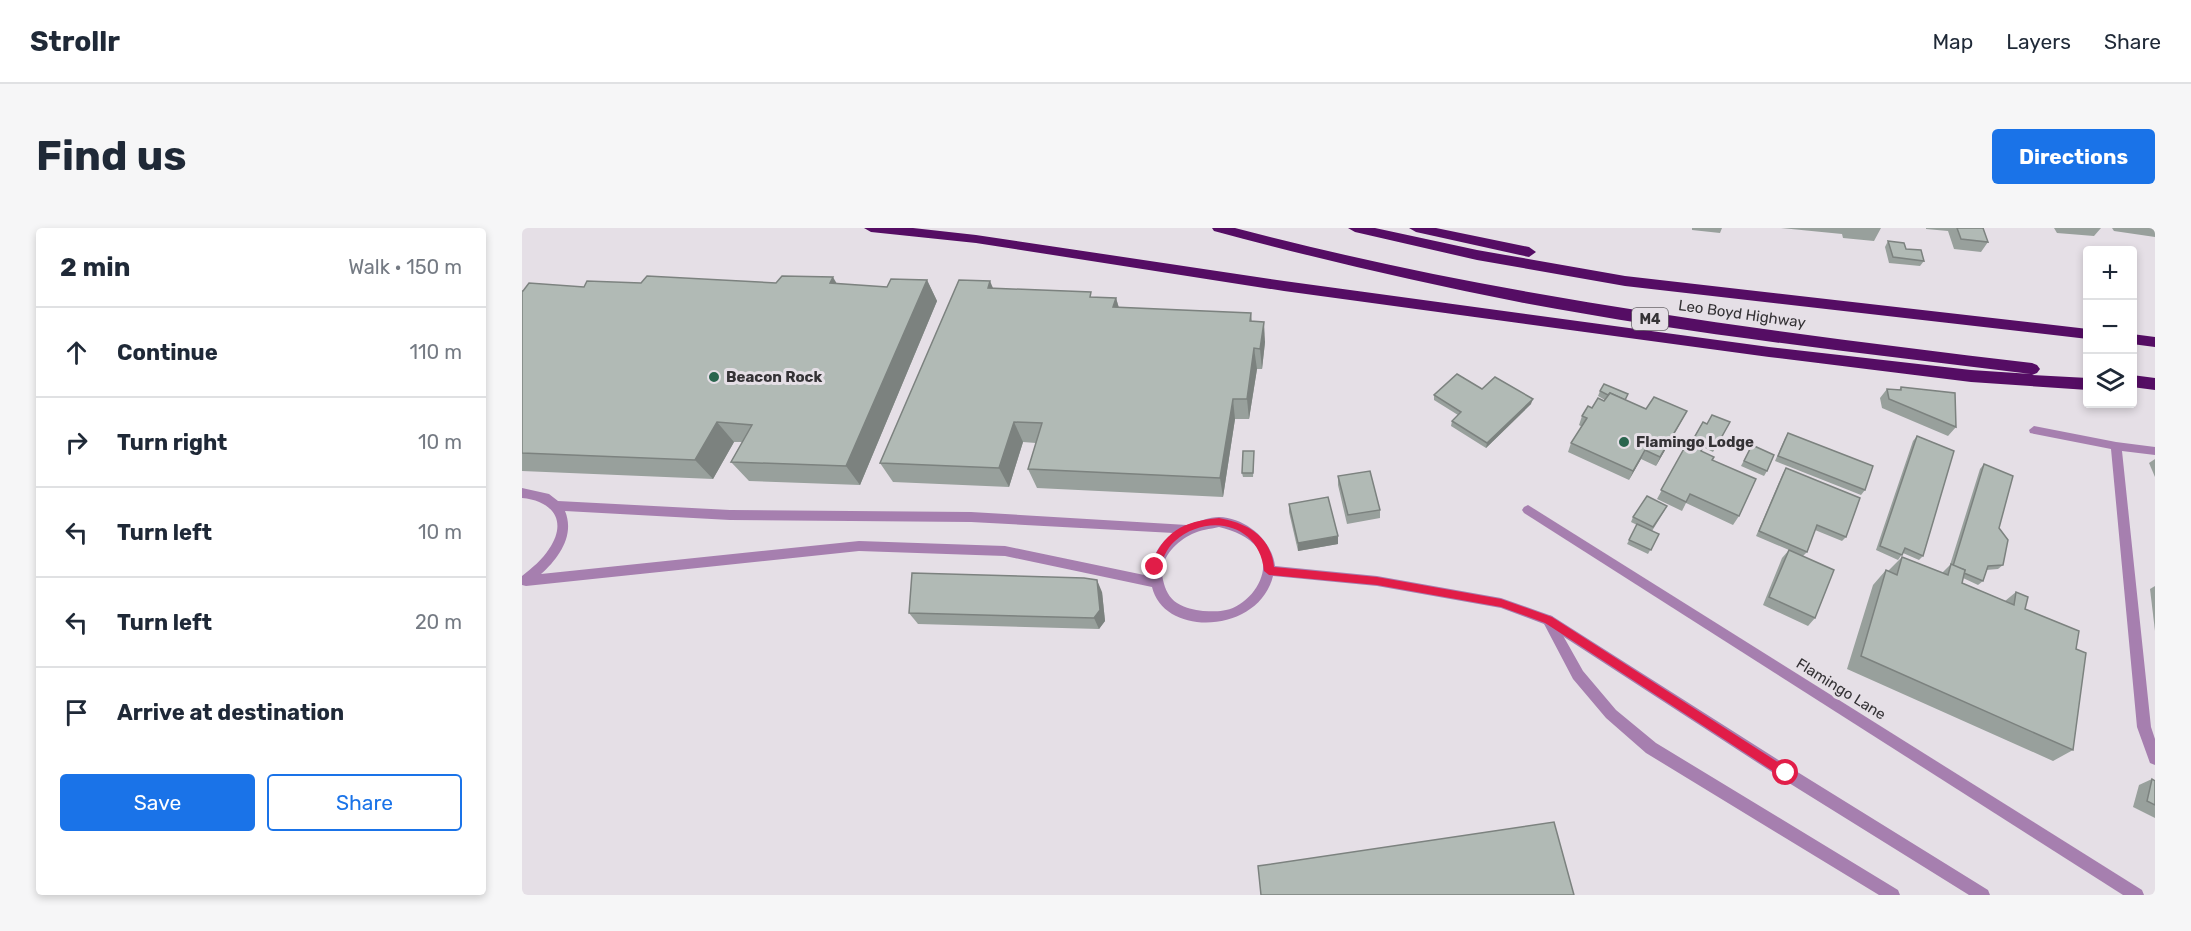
<!DOCTYPE html>
<meta charset="utf-8">
<style>
:root{--surface:#fff;--page:#f6f6f7;--text:#1f2937;--muted:#747a83;--line:#e0e1e3;--accent:#1a73e8}
body{margin:0;font-family:Rubik,sans-serif;background:var(--page);color:var(--text)}
.controls{position:absolute;right:18px;top:18px;display:grid;overflow:hidden;border-radius:6px;box-shadow:0 3px 9px #0003}
.controls button{width:54px;height:54px;display:grid;place-items:center;padding:0;border:0;border-bottom:2px solid var(--line);background:var(--surface);color:var(--text);font:30px sans-serif}
.stop{position:absolute;width:18px;height:18px;margin:-14px;border:4px solid #e11d48;border-radius:50%;background:#fff}
.stop.end{background:#e11d48;border-color:#fff;box-shadow:0 2px 6px #0008}
.list{margin:0;padding:0;list-style:none}
h2{display:flex;justify-content:space-between;align-items:center;height:78px;margin:0;padding:0 24px;font-size:26px}
h2 small{font-size:20px;font-weight:400;color:var(--muted)}
.list li{display:grid;grid-template-columns:39px 1fr auto;gap:18px;align-items:center;box-sizing:border-box;height:90px;padding:0 24px;border-top:2px solid var(--line)}
.list b{display:block;font-size:22px;white-space:nowrap}
.list em{font-size:20px;font-style:normal;color:var(--muted)}
.actions{display:flex;gap:12px;padding:18px 24px}
.actions a{flex:1;padding:14px 0;border:2px solid var(--accent);border-radius:6px;text-align:center;font-size:21px;color:var(--accent)}
.actions .main{background:var(--accent);color:#fff}
.icon{flex:none;width:33px;height:33px;fill:none;stroke:currentColor;stroke-width:2;stroke-linecap:round;stroke-linejoin:round}
.map{position:relative;flex:none;width:1633px;height:667px;overflow:hidden;border-radius:6px}
header{display:flex;align-items:center;gap:36px;box-sizing:border-box;height:84px;padding:0 30px;background:var(--surface);border-bottom:2px solid var(--line)}
header strong{font-size:28px}
nav{display:flex;gap:33px;margin-inline-start:auto;font-size:21px}
.intro{display:flex;align-items:center;justify-content:space-between;box-sizing:border-box;height:144px;padding:0 36px}
h1{margin:0;font-size:42px}
.button{padding:15px 27px;border-radius:6px;background:var(--accent);color:#fff;font-size:21px;font-weight:700}
main{display:flex;gap:36px;padding:0 36px}
aside{flex:1;background:var(--surface);border-radius:6px;box-shadow:0 3px 9px #0003}
.map>svg:first-child{display:block}
.lines{fill:none;stroke-linecap:round;stroke-linejoin:round}
.lane{fill:#a67faf;fill-rule:evenodd}
.street{fill:#a67faf;fill-rule:evenodd}
.highway{fill:#550d64;fill-rule:evenodd}
.wall{fill:#98a09c}
.shaded-wall{fill:#7c827f}
.building{fill:#b1bab5;stroke:#7c827f;stroke-width:1.5}
.route{fill:#e11d48}
.poi-dot{fill:#2a654e;stroke:#e5dfe6;stroke-width:2}
.labels{text-anchor:middle;dominant-baseline:central;stroke-width:6;stroke-linejoin:round;paint-order:stroke}
.shield{fill:#e5dfe6;stroke:#69666a;stroke-width:1.5}
.shield-label{font-size:14px;font-weight:bold;fill:#343235}
.street-label{font-size:15px;fill:#343235;stroke:#e5dfe6}
.poi-label{font-size:15px;font-weight:bold;fill:#343235;stroke:#e5dfe6;text-anchor:start}
</style>
<header>
<strong>Strollr</strong>
<nav><a>Map</a><a>Layers</a><a>Share</a></nav>
</header>
<div class="intro"><h1>Find us</h1><a class="button">Directions</a></div>
<main>
<aside>
<h2>2 min<small>Walk · 150 m</small></h2>
<ul class="list">
<li><svg class="icon" aria-label="ahead" viewBox="0 0 24 24"><path d="M12 20V5M6 11l6-6 6 6"/></svg><div><b>Continue</b></div><em>110 m</em></li>
<li><svg class="icon" aria-label="right" viewBox="0 0 24 24"><path d="M7 20v-9h11M14 6l5 5-5 5"/></svg><div><b>Turn right</b></div><em>10 m</em></li>
<li><svg class="icon" aria-label="left" viewBox="0 0 24 24"><path d="M17 20v-9H6M10 6l-5 5 5 5"/></svg><div><b>Turn left</b></div><em>10 m</em></li>
<li><svg class="icon" aria-label="left" viewBox="0 0 24 24"><path d="M17 20v-9H6M10 6l-5 5 5 5"/></svg><div><b>Turn left</b></div><em>20 m</em></li>
<li><svg class="icon" aria-label="arrive" viewBox="0 0 24 24"><path d="M6 21V4h12l-3 4 3 4H6"/></svg><div><b>Arrive at destination</b></div></li>
</ul>
<div class="actions"><a class="main">Save</a><a>Share</a></div>
</aside>
<div class="map">
<svg width="1633" height="667" viewBox="0 0 1633 667">
<rect width="100%" height="100%" fill="#e5dfe6"/>
<g class="lines">
<path class="lane" d="M1026 387 1030 388 1061 443 1094 482 1134 515 1376 662 1378 667H1357L1124 525 1084 490 1051 451 1020 392 1022 388Z"/>
<g class="street">
<path d="M1512 198 1594 214 1633 219V227L1600 223 1629 499 1633 511V537L1628 535 1615 499 1589 221 1508 205 1507 202Z"/>
<path d="M0 260 27 266 36 273 208 282 449 284 665 297C674 294 688 289 697 289 724 290 750 312 753 338L855 348 979 370 1030 388 1269 540 1466 662 1468 667H1447L1259 550 1022 396 979 380 855 358 751 348C737 406 642 410 630 359L483 328 337 323 4 358 0 357V348C10 340 20 332 27 321 46 293 31 273 0 270ZM43 283 208 292 449 294 652 305C636 315 630 330 627 348L483 318 337 313 19 346C37 330 53 307 43 283ZM697 299C712 303 727 308 736 321 752 344 728 377 704 382 697 384 689 383 681 383 672 382 663 380 655 375 647 370 643 361 641 352 636 332 653 314 670 306 678 302 688 301 697 299Z"/>
<path d="M1006 277 1620 662 1622 667H1601L1002 285 1000 282 1002 279Z"/>
</g>
<g class="highway">
<path d="M342 0H391L454 7 762 53 1247 119 1449 142 1509 146C1338 125 1166 106 997 74 894 54 793 30 692 3L690 0H713C975 69 1242 103 1510 135L1515 137 1518 141 1515 145 1510 147 1566 150V162L1449 154 1247 129 762 63 454 15 349 4Z"/>
<path d="M826 0H853L955 22 1103 48 1566 101V111L1103 58 955 32 833 4Z"/>
<path d="M887 0H914L1007 19 1014 24 1007 29 894 4Z"/>
<path d="M1610 106 1633 109V119L1610 116Z"/>
<path d="M1610 147 1633 150V162L1610 159Z"/>
</g>
</g>
<g class="wall">
<path d="M1170 0H1200L1198 5 1170 2Z"/>
<path d="M1259 0H1359L1352 13 1321 10 1320 6Z"/>
<path d="M1404 0H1461L1466 14 1459 24 1432 21 1426 3 1404 1Z"/>
<path d="M1532 0H1579L1572 8 1535 5Z"/>
<path d="M1590 0H1633V9L1592 3Z"/>
<path d="M1366 13 1384 21 1402 33 1398 38 1367 35 1363 19Z"/>
<path d="M405 52 415 73 338 257 227 253 209 234 220 214H212L191 251 0 243V63L62 59 254 55 315 56 365 59Z"/>
<path d="M471 60 571 69 594 70 597 80 729 85 730 93 743 114 740 141H735L727 191H713L701 269 515 260 506 241 514 215 501 214 487 259 371 254 358 235Z"/>
<path d="M1379 159 1434 199 1426 208 1360 180 1358 170 1365 161 1377 162Z"/>
<path d="M960 161 1009 176 964 220 929 198 930 193 936 187 912 172V167Z"/>
<path d="M1078 163 1103 172 1124 181 1160 192 1134 238 1119 231 1107 252 1046 224 1049 215 1060 199 1057 197 1060 188 1083 172 1076 168Z"/>
<path d="M1181 194 1185 196 1208 194 1191 224 1181 219 1179 223 1190 232 1217 288 1211 297 1164 275 1160 283 1135 271 1168 210 1171 211Z"/>
<path d="M1266 205 1343 262 1339 267 1253 233 1263 210Z"/>
<path d="M1395 208 1401 328 1397 332 1381 325 1376 332 1354 322 1391 213Z"/>
<path d="M1230 217 1245 243 1242 248 1219 238Z"/>
<path d="M732 228 731 249H721L720 245Z"/>
<path d="M1633 231V249L1627 235Z"/>
<path d="M1462 236 1477 300 1481 337 1476 341 1464 342 1461 353 1456 357 1441 350 1440 355 1483 373 1494 364 1503 381 1554 421 1551 522 1531 533 1325 441 1351 357 1364 342 1366 343 1380 329 1420 345 1428 337 1458 241Z"/>
<path d="M1264 240 1324 309 1320 313 1293 302 1285 324 1281 328 1293 390 1286 398 1241 377 1260 330 1267 322 1234 308 1261 245Z"/>
<path d="M816 248 858 282V290L825 296 816 257Z"/>
<path d="M767 276 816 316 776 323 767 284Z"/>
<path d="M1143 282 1130 303 1137 306 1126 326 1105 316 1115 297 1109 294 1111 289Z"/>
<path d="M1633 358V403L1628 361Z"/>
<path d="M580 364 583 393 577 401 396 396 387 385Z"/>
<path d="M1630 551 1633 553V590L1611 579 1617 557Z"/>
</g>
<g class="shaded-wall">
<path d="M311 49 323 70 308 55Z"/>
<path d="M405 52 415 73 338 257 324 238Z"/>
<path d="M468 53 477 74 466 60Z"/>
<path d="M594 70 600 91 591 79Z"/>
<path d="M742 94 743 114 740 141 738 121Z"/>
<path d="M732 120 735 141 727 191 725 171Z"/>
<path d="M711 171 713 191 701 269 698 250Z"/>
<path d="M1011 171 1009 176 964 220 965 215Z"/>
<path d="M1165 183 1160 192 1134 238 1138 229Z"/>
<path d="M195 194 212 214 191 251 173 232Z"/>
<path d="M492 194 501 214 487 259 477 240Z"/>
<path d="M1123 222 1119 231 1107 252 1111 243Z"/>
<path d="M816 308V316L776 323V315Z"/>
<path d="M575 352 580 364 583 393 577 401 572 390Z"/>
</g>
<g class="building">
<path d="M1435 0H1461L1466 14 1439 11Z"/>
<path d="M1366 13 1382 15 1384 21 1399 22 1402 33 1371 29Z"/>
<path d="M125 48 254 55 260 48 311 49 308 55 365 59 369 51 405 52 324 238 209 234 230 197 195 194 173 232 0 225V63H1L7 55 62 59 65 53 119 55Z"/>
<path d="M437 52 468 53 466 60 569 64 568 69 594 70 591 79 729 85 728 93 742 94 738 121 732 120 725 171H711L698 250 506 241 520 195 492 194 477 240 358 235Z"/>
<path d="M935 146 960 161 973 149 1011 171 965 215 930 193 939 184 912 167Z"/>
<path d="M1082 156 1106 166 1103 172 1088 165 1086 167 1078 163Z"/>
<path d="M1379 159 1433 165 1434 199 1367 171 1365 161 1379 162Z"/>
<path d="M1088 165 1124 181 1132 169 1165 183 1138 229 1123 222 1111 243 1049 215 1065 190 1060 188 1066 178 1070 180 1076 170 1082 173Z"/>
<path d="M1190 187 1208 194 1194 219 1172 210 1181 194 1185 196Z"/>
<path d="M1266 205 1351 238 1343 262 1256 228Z"/>
<path d="M1395 208 1432 223 1401 328 1383 320 1380 327 1358 318Z"/>
<path d="M1168 210 1183 216 1179 223 1192 229 1190 232 1234 251 1217 288 1168 266 1164 274 1139 262Z"/>
<path d="M1230 217 1252 227 1245 243 1222 233Z"/>
<path d="M721 223H732L731 245H720Z"/>
<path d="M1462 236 1491 248 1477 300 1486 312 1481 337 1466 338 1461 353 1442 345 1443 342 1431 338Z"/>
<path d="M1264 240 1338 270 1324 309 1295 297 1285 324 1237 303Z"/>
<path d="M848 243 858 282 826 287 816 248Z"/>
<path d="M1125 268 1145 278 1131 299 1111 289Z"/>
<path d="M806 269 816 308 776 315 767 276Z"/>
<path d="M1115 296 1137 306 1129 322 1107 312Z"/>
<path d="M1267 322 1312 342 1293 390 1247 369Z"/>
<path d="M1380 329 1426 347 1429 336 1443 342 1440 355 1492 377 1494 364 1506 369 1503 381 1557 403 1554 421 1564 425 1551 522 1339 428 1364 342 1375 347Z"/>
<path d="M390 345 562 350 575 352 578 382 572 390 387 385Z"/>
<path d="M1630 551 1633 553V577L1625 573Z"/>
<path d="M1032 594 1052 667H739L736 638Z"/>
</g>
<path class="route" d="M697 290C725 295 749 308 752 339L855 349 979 371 1030 389 1268 542V549H1260L1023 395 979 379 855 357 747 347 742 343C738 296 686 284 653 313 644 321 641 331 637 341H630L628 339C641 304 661 293 697 290Z"/>
<g class="poi-dot">
<circle cx="192" cy="149" r="6"/>
<circle cx="1102" cy="214" r="6"/>
</g>
<g class="labels">
<rect class="shield" x="1110" y="80" width="36" height="22" rx="4.5"/>
<g class="shield-label">
<text x="1128" y="91">M4</text>
</g>
<g class="street-label">
<text transform="translate(1220 86) rotate(8)">Leo Boyd Highway</text>
<text transform="translate(1319 461) rotate(32)">Flamingo Lane</text>
</g>
<g class="poi-label">
<text x="204" y="149">Beacon Rock</text>
<text x="1114" y="214">Flamingo Lodge</text>
</g>
</g>
</svg>
<div class="controls">
<button>+</button>
<button>−</button>
<button><svg class="icon" aria-label="layers" viewBox="0 0 24 24"><path d="M12 4l9 5-9 5-9-5zM3 14l9 5 9-5"/></svg></button>
</div>
<div class="stop" style="left:1264px;top:545px"></div>
<div class="stop end" style="left:633px;top:339px"></div>
</div>
</main>
